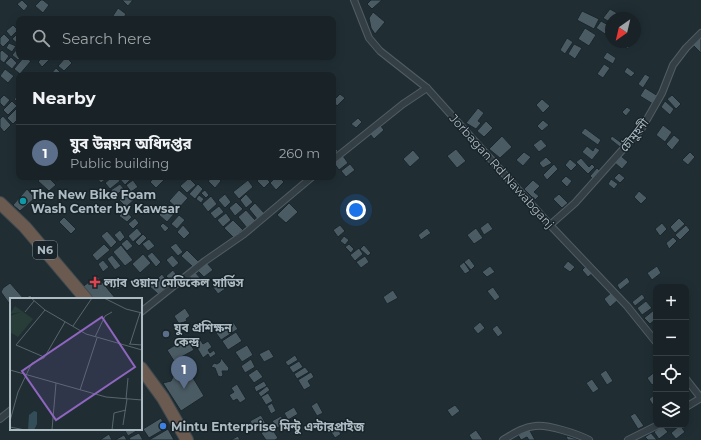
<!DOCTYPE html>
<meta charset="utf-8">
<style>
:root{--surface:#182227;--page:#252f33;--text:#f1f3f6;--muted:#9fa4a7;--line:#363f44;--accent:#82cbf2}
body{margin:0;font-family:Montserrat,"Noto Sans Bengali",sans-serif;background:var(--page);color:var(--text)}
.controls{position:absolute;right:12px;bottom:12px;display:grid;overflow:hidden;border-radius:8px;box-shadow:0 2px 10px #0003}
.controls button{width:36px;height:36px;display:grid;place-items:center;padding:0;border:0;border-bottom:1px solid var(--line);background:var(--surface);color:var(--text);font:20px sans-serif}
.compass{position:absolute;left:605px;top:12px;width:36px;height:36px;border-radius:50%;background:var(--surface);box-shadow:0 2px 10px #0003;rotate:214deg}
.you{position:absolute;left:356px;top:210px;width:14px;height:14px;margin:-10px;border:3px solid #fff;border-radius:50%;background:#1a73e8;box-shadow:0 0 0 6px #1a73e833}
.badge{display:grid;place-items:center;width:26px;height:26px;border-radius:50%;background:var(--accent);color:#fff;font-size:13px;font-weight:700}
.pin{position:absolute;translate:-50% -33px;filter:drop-shadow(0 1px 2px #0008)}
.pin::after{content:'';position:absolute;top:21px;width:14px;height:12px;background:inherit;clip-path:polygon(0 0,100% 0,50% 100%)}
.list{margin:0;padding:0;list-style:none}
h2{display:flex;justify-content:space-between;align-items:center;height:52px;margin:0;padding:0 16px;font-size:17px}
h2 small{font-size:13px;font-weight:400;color:var(--muted)}
.list li{display:grid;grid-template-columns:26px 1fr auto;gap:12px;align-items:center;box-sizing:border-box;height:56px;padding:0 16px;border-top:1px solid var(--line)}
.list b{display:block;font-size:15px;white-space:nowrap}
.list p{margin:0;font-size:13px;white-space:nowrap;color:var(--muted)}
.list em{font-size:13px;font-style:normal;color:var(--muted)}
.icon{flex:none;width:22px;height:22px;fill:none;stroke:currentColor;stroke-width:2;stroke-linecap:round;stroke-linejoin:round}
.map{position:relative;flex:none;width:701px;height:440px;overflow:hidden}
.search{position:absolute;background:var(--surface);box-shadow:0 2px 10px #0003;left:16px;top:16px;width:320px;height:44px;display:flex;align-items:center;gap:10px;box-sizing:border-box;padding:0 14px;border-radius:8px;color:var(--muted);font-size:15px}
.panel{position:absolute;background:var(--surface);box-shadow:0 2px 10px #0003;left:16px;top:72px;width:320px;height:108px;border-radius:8px}
.map>svg:first-child{display:block}
.building{fill:#4b5b63;stroke:#1b262c}
.lines{fill:none;stroke-linecap:round;stroke-linejoin:round}
.street-casing{stroke:#515d63;stroke-width:8}
.highway-casing{stroke:#3e4a50;stroke-width:14}
.street{stroke:#333f45;stroke-width:6}
.highway{stroke:#6b5a50;stroke-width:12}
.culture-dot{fill:#0f9aa8;stroke:#19242a;stroke-width:1.5}
.health-dot{fill:#e0444e;stroke:#19242a;stroke-width:1.5}
.service-dot{fill:#5c6f8a;stroke:#19242a;stroke-width:1.5}
.shop-dot{fill:#3f7fe0;stroke:#19242a;stroke-width:1.5}
.labels{text-anchor:middle;dominant-baseline:central;stroke-width:3;stroke-linejoin:round;paint-order:stroke}
.shield{fill:#19242a;stroke:#818e94;stroke-width:1}
.shield-label{font-size:11px;font-weight:bold;fill:#adbbc2}
.street-label{font-size:12px;fill:#adbbc2;stroke:#19242a}
.poi-label{font-size:12px;font-weight:bold;fill:#adbbc2;stroke:#19242a;text-anchor:start}
.inset-road{fill:none;stroke:#58666d;stroke-width:1}
.view{fill:#8f65c0;fill-opacity:0.15;stroke:#8f65c0;stroke-width:2}
.inset-edge{fill:none;stroke:#adbbc2;stroke-width:2}
</style>
<div class="map">
<svg width="701" height="440" viewBox="0 0 701 440">
<rect width="100%" height="100%" fill="#202e34"/>
<g class="building">
<path d="M22 0 28 6 24 11 17 4Z"/>
<path d="M41 0H43L49 5 43 13 35 6Z"/>
<path d="M122 0H133L128 6Z"/>
<path d="M371 0H382L372 9 367 4Z"/>
<path d="M118 8 126 14 123 19H111Z"/>
<path d="M610 9 617 13 614 18H611V23L603 18Z"/>
<path d="M582 11 599 19 594 29 577 20Z"/>
<path d="M373 12 385 22 375 34 371 28 369 18Z"/>
<path d="M601 21 610 26 605 34 596 28Z"/>
<path d="M13 25 18 30 11 37 6 31Z"/>
<path d="M585 28 596 35 589 46 578 39Z"/>
<path d="M18 33 19 43 18 44 12 39Z"/>
<path d="M4 34 10 40 3 47 0 44V38Z"/>
<path d="M701 37V53L693 45Z"/>
<path d="M567 38 573 42 565 54 560 50Z"/>
<path d="M624 42H632L628 49 622 45Z"/>
<path d="M9 43 16 46 12 52 6 48Z"/>
<path d="M574 44 582 48 575 59 568 54Z"/>
<path d="M17 49 19 50V57H21L18 60 12 55Z"/>
<path d="M2 50 9 56 4 63 0 60V52Z"/>
<path d="M607 52 616 58 613 64 603 58Z"/>
<path d="M11 57 17 63 12 69 5 63Z"/>
<path d="M24 57 31 61 20 74 14 69Z"/>
<path d="M43 57 50 59 42 67 38 62Z"/>
<path d="M66 57 72 63 64 71 58 66Z"/>
<path d="M604 64 610 68 603 78 597 74Z"/>
<path d="M627 67 635 73 631 77 624 72Z"/>
<path d="M56 68 62 74 61 75H50Z"/>
<path d="M5 69 14 76 8 83 0 76Z"/>
<path d="M645 74 650 77 643 88 638 84Z"/>
<path d="M645 88 658 96 653 104 640 96Z"/>
<path d="M340 94 345 98 337 106 333 101Z"/>
<path d="M4 95 10 100 4 107 0 103V99Z"/>
<path d="M19 95V104L14 99Z"/>
<path d="M672 95 681 104 676 109 667 99Z"/>
<path d="M542 99 550 106 543 113 536 105Z"/>
<path d="M12 101 17 106 8 115 3 110Z"/>
<path d="M665 101 674 109 670 115 661 107Z"/>
<path d="M18 107 19 118 13 124 7 118Z"/>
<path d="M627 107 631 110 626 116 622 112Z"/>
<path d="M478 108 484 113 478 121 481 123 476 129 466 123Z"/>
<path d="M3 116 11 125 4 132 0 127V119Z"/>
<path d="M358 118 362 122 356 128 351 124Z"/>
<path d="M543 120 549 125 542 131 537 126Z"/>
<path d="M486 121 493 128 484 137 477 131Z"/>
<path d="M380 125 384 130 374 139 370 134Z"/>
<path d="M663 125 672 132 665 142 656 135Z"/>
<path d="M585 128 601 140 598 145 581 133Z"/>
<path d="M674 135 680 140 672 150 666 144Z"/>
<path d="M502 136 512 147 500 158 489 149Z"/>
<path d="M612 136 623 144 620 147 610 139Z"/>
<path d="M541 139 547 146 539 152 533 145Z"/>
<path d="M333 145 338 151 333 155Z"/>
<path d="M587 146 593 151 595 147 600 150 592 160 582 152Z"/>
<path d="M456 149 466 161 457 168 447 156Z"/>
<path d="M413 150 420 158 410 167 403 159Z"/>
<path d="M524 152 531 157 523 166 516 160Z"/>
<path d="M690 152 695 157 688 165 682 160Z"/>
<path d="M343 156 348 163 339 170 334 163Z"/>
<path d="M621 156 628 162 622 169 615 163Z"/>
<path d="M546 157 552 163 543 168 539 163Z"/>
<path d="M581 158 589 167 592 164 595 167 588 174 576 162Z"/>
<path d="M570 159 577 165 571 171 565 165Z"/>
<path d="M350 164 355 170 346 177 341 171Z"/>
<path d="M554 164 558 169 547 180 543 175Z"/>
<path d="M597 168 600 171 593 179 590 176Z"/>
<path d="M619 173 625 178 620 183 614 178Z"/>
<path d="M566 176 572 181 567 187 561 181Z"/>
<path d="M42 177H48L56 185 49 191 38 181Z"/>
<path d="M52 177H61L57 181Z"/>
<path d="M96 177H107V178L101 183Z"/>
<path d="M112 177H117L120 181 110 189 105 183Z"/>
<path d="M118 177H129L131 179 125 185Z"/>
<path d="M155 177H167L156 188 150 182Z"/>
<path d="M213 177H217L221 181 215 188 208 181Z"/>
<path d="M261 177H265L270 182 264 188 257 181Z"/>
<path d="M276 177H279L284 182 276 190 270 183Z"/>
<path d="M189 178 196 185 187 193 180 186Z"/>
<path d="M611 179 618 184 614 189 608 184Z"/>
<path d="M133 180 138 187 131 192 126 185Z"/>
<path d="M248 180 253 187 239 199 233 192Z"/>
<path d="M533 180 540 186 534 192 539 196 535 200 524 189Z"/>
<path d="M120 184 124 189 115 196 111 190Z"/>
<path d="M198 184 203 189 195 199 189 194Z"/>
<path d="M27 189 35 198 20 211 13 205Z"/>
<path d="M179 190 188 198 178 209 169 201Z"/>
<path d="M205 190 209 195 206 198 201 193Z"/>
<path d="M639 191 647 198 641 204 634 197Z"/>
<path d="M128 192 135 199 126 207 119 200Z"/>
<path d="M225 194 231 202 225 208 218 200Z"/>
<path d="M246 194 253 202 246 208 240 200Z"/>
<path d="M559 194 568 203 562 208 553 199Z"/>
<path d="M199 195 204 199 201 203 196 199Z"/>
<path d="M211 196 217 204 208 212 202 204Z"/>
<path d="M236 202 243 209 235 216 229 208Z"/>
<path d="M255 203 265 214 258 220 249 209Z"/>
<path d="M289 203 298 212 286 223 277 215Z"/>
<path d="M166 206 175 213 167 222 159 215Z"/>
<path d="M219 206 224 212 215 219 210 213Z"/>
<path d="M124 210 132 217 127 222 119 216Z"/>
<path d="M246 210 256 221 247 228 238 217Z"/>
<path d="M226 213 231 220 223 227 217 220Z"/>
<path d="M179 215 185 220 177 229 171 224Z"/>
<path d="M64 217 76 229 71 234 59 222Z"/>
<path d="M135 218 139 223 133 229 128 224Z"/>
<path d="M679 218 685 224 675 233 670 227Z"/>
<path d="M233 220 243 230 234 238 224 228Z"/>
<path d="M488 222 493 229 484 235 480 228Z"/>
<path d="M163 223 169 228 165 232 160 226Z"/>
<path d="M662 223 667 229 660 236 655 229Z"/>
<path d="M183 225 190 233 184 239 177 232Z"/>
<path d="M340 225 345 231 338 237 333 230Z"/>
<path d="M686 225 690 230 680 240 675 235Z"/>
<path d="M137 228 142 234 133 242 128 236Z"/>
<path d="M427 228 431 233 421 240 418 235Z"/>
<path d="M476 228 483 238 474 244 467 235Z"/>
<path d="M120 230 125 237 120 242 114 235Z"/>
<path d="M107 231 117 242 111 248 101 236Z"/>
<path d="M143 234 147 238 139 246 135 242Z"/>
<path d="M344 236 349 240 345 245 340 241Z"/>
<path d="M673 237 677 241 669 249 666 243Z"/>
<path d="M127 239 133 246 127 251 121 244Z"/>
<path d="M149 239 155 246 148 251 142 244Z"/>
<path d="M176 243 183 252 178 256 170 247Z"/>
<path d="M104 244 110 250 97 261 92 255Z"/>
<path d="M349 244 354 249 351 253 345 247Z"/>
<path d="M121 245 133 260 125 266 113 252Z"/>
<path d="M364 245 371 253 368 256 360 249Z"/>
<path d="M359 248 363 254 355 261 350 255Z"/>
<path d="M187 250 199 262 193 267 181 256Z"/>
<path d="M152 252 161 262 156 267 147 256Z"/>
<path d="M143 254 151 263 140 273 132 264Z"/>
<path d="M112 255 121 266 115 270 107 259Z"/>
<path d="M172 255 179 263 173 268 166 260Z"/>
<path d="M365 256 369 262 361 268 356 262Z"/>
<path d="M469 258 475 266 471 270 464 262Z"/>
<path d="M103 260 109 267 103 272 98 264Z"/>
<path d="M568 261 575 267 570 272 563 267Z"/>
<path d="M464 262 470 271 465 274 459 266Z"/>
<path d="M207 263 213 270 204 277 198 271Z"/>
<path d="M587 265 594 272 588 277 582 270Z"/>
<path d="M490 266 495 272 487 277 482 272Z"/>
<path d="M657 266 661 273 652 280 647 273Z"/>
<path d="M173 270 179 278 172 283 166 276Z"/>
<path d="M195 272 202 280 194 287 187 278Z"/>
<path d="M162 274 170 285 158 294 149 286Z"/>
<path d="M97 276 116 299H91L81 288Z"/>
<path d="M117 276 124 285 118 290 111 282Z"/>
<path d="M627 277 630 282 620 290 617 285Z"/>
<path d="M220 281 225 289 218 294 212 286Z"/>
<path d="M10 283 24 299 30 295 34 299H11V306L1 292 3 288Z"/>
<path d="M493 287 500 297 495 301 487 291Z"/>
<path d="M393 290 398 298 387 304 383 297Z"/>
<path d="M612 292 618 300 610 307 604 299Z"/>
<path d="M642 294 645 298 635 306 632 302Z"/>
<path d="M646 301 652 308 642 315 637 308Z"/>
<path d="M185 308 190 316 186 319 187 321 179 324 174 316Z"/>
<path d="M654 310 656 312V319L650 324 644 318Z"/>
<path d="M233 322 238 329 221 340 216 333Z"/>
<path d="M480 322 485 328 478 334 473 328Z"/>
<path d="M497 325 503 333 498 337 492 329Z"/>
<path d="M236 332 242 341 228 350 222 341Z"/>
<path d="M187 338 194 350 174 361 167 350Z"/>
<path d="M199 338 203 344 208 341 212 347 208 350 210 353 214 350 216 354 210 358 208 354 203 358 193 341Z"/>
<path d="M247 345 253 355 242 362 235 352Z"/>
<path d="M269 349 274 357 264 362 259 354Z"/>
<path d="M295 355 298 360 288 366 285 362Z"/>
<path d="M221 358 229 368 228 371H222L223 375 221 377 218 376 215 368 211 367 214 363 217 364 220 362Z"/>
<path d="M251 359 255 367 245 373 241 366Z"/>
<path d="M299 361 303 367 293 373 289 367Z"/>
<path d="M305 367 309 372 297 379 294 374Z"/>
<path d="M184 369 186 373 189 371 204 396 181 411 163 383 171 381 174 375Z"/>
<path d="M257 369 263 377 254 383 248 375Z"/>
<path d="M606 370 613 381 607 385 600 374Z"/>
<path d="M656 371V382L652 385 647 378Z"/>
<path d="M311 372 314 377 308 381 311 386 304 390 298 380Z"/>
<path d="M592 379 599 389 593 393 586 383Z"/>
<path d="M264 381 267 386 256 392 254 387Z"/>
<path d="M237 384 246 399 240 403 237 399 233 401 229 395 234 392 231 388Z"/>
<path d="M267 386 270 390 261 397 258 393Z"/>
<path d="M268 393 273 401 266 405 261 397Z"/>
<path d="M654 395 656 398V410L649 399Z"/>
<path d="M317 402 323 413 317 416 311 406Z"/>
<path d="M272 403 276 411 271 414 267 406Z"/>
<path d="M455 405 460 411 452 417 447 410Z"/>
<path d="M294 407 298 414 288 420 284 413Z"/>
<path d="M635 413 644 426 638 429 630 416Z"/>
<path d="M261 415 266 424 255 430 250 421Z"/>
<path d="M281 416 285 423 277 428 272 421Z"/>
<path d="M161 418 166 428 149 438 143 429Z"/>
<path d="M339 422 341 425 345 423 349 428 342 432 336 424Z"/>
<path d="M662 425 668 432 659 439 654 432Z"/>
<path d="M680 425 685 432 676 439 671 433Z"/>
<path d="M271 427 278 438 275 440H266L261 433Z"/>
<path d="M337 428 341 434 335 438 331 432Z"/>
<path d="M124 429H138V430L128 436Z"/>
<path d="M168 429 174 440H149Z"/>
<path d="M529 429 535 440H529L527 437 521 440 518 435Z"/>
<path d="M476 430 483 440H472L469 435Z"/>
<path d="M139 433 143 440H130L129 438Z"/>
<path d="M651 433 657 440H648L645 437Z"/>
<path d="M109 434 112 440H100Z"/>
<path d="M124 435 127 440H115Z"/>
<path d="M238 436 240 440H231Z"/>
<path d="M567 436 580 440H568L566 437Z"/>
</g>
<g class="lines">
<g class="street-casing">
<g id="street">
<path d="M354 0 369 38 380 51 427 88 550 225 627 306 656 342"/>
<path d="M333 160 403 104 427 88"/>
<path d="M550 225 575 203 642 128 662 93 673 65 686 48 701 33"/>
<path d="M141 312 205 261 244 234 312 177"/>
<path d="M686 379 701 398"/>
<path d="M686 407 701 398"/>
<path d="M0 419 11 410"/>
<path d="M503 440C513 434 523 427 535 426 547 424 578 434 589 440"/>
<path d="M628 440 658 425"/>
</g>
</g>
<g class="highway-casing">
<g id="highway">
<path d="M0 203 25 227 86 299"/>
<path d="M141 368 163 398 187 440"/>
</g>
</g>
<use href="#street" class="street"/>
<use href="#highway" class="highway"/>
</g>
<circle class="culture-dot" cx="23" cy="201" r="4"/>
<path class="health-dot" d="M93 276h4v4h4v4h-4v4h-4v-4h-4v-4h4z"/>
<circle class="service-dot" cx="166" cy="334" r="4"/>
<circle class="shop-dot" cx="163" cy="426" r="4"/>
<g class="labels">
<rect class="shield" x="33" y="241" width="24" height="18" rx="3"/>
<g class="shield-label">
<text x="45" y="250">N6</text>
</g>
<g class="street-label">
<text transform="translate(634 135) rotate(-52)">চৌমুহনী</text>
<text transform="translate(502 171) rotate(48)">Jorbagan Rd Nawabganj</text>
</g>
<g class="poi-label">
<text x="31" y="194">The New Bike Foam<tspan x="31" dy="14">Wash Center by Kawsar</tspan></text>
<text x="104" y="282">ল্যাব ওয়ান মেডিকেল সার্ভিস</text>
<text x="174" y="327">যুব প্রশিক্ষন<tspan x="174" dy="14">কেন্দ্র</tspan></text>
<text x="171" y="426">Mintu Enterprise মিন্টু এন্টারপ্রাইজ</text>
</g>
</g>
<g transform="translate(10 298)">
<rect width="132" height="132" fill="#202e34"/>
<path d="M5 8 23 21 8 39 0 34V18L11 14 0 16Z" fill="#283d37"/>
<path d="M24 113 27 114V126L24 132H18L19 117Z" fill="#334d59"/>
<path class="inset-road" d="M21 0 35 12 76 36 132 52M94 0 116 11 132 15M15 14 24 3M63 28 82 0M85 39 95 18 102 14M119 46 132 47M120 46 130 15M34 59 6 47 35 12M0 72 96 99 132 102M70 92 87 40M116 101 118 80M0 123 8 94 19 71 22 65 34 60 55 24M113 127 117 101M0 129 15 132M42 132 46 85M102 132 104 115 116 112"/>
<path class="view" d="M92 19 125 69 46 122 12 73Z"/>
<rect width="132" height="132" class="inset-edge"/>
</g>
</svg>
<div class="controls">
<button>+</button>
<button>−</button>
<button><svg class="icon" aria-label="locate" viewBox="0 0 24 24"><circle cx="12" cy="12" r="6"/><path d="M12 2v4M12 18v4M2 12h4M18 12h4"/></svg></button>
<button><svg class="icon" aria-label="layers" viewBox="0 0 24 24"><path d="M12 4l9 5-9 5-9-5zM3 14l9 5 9-5"/></svg></button>
</div>
<svg class="compass" viewBox="-18 -18 36 36"><path d="M0-13l5 13h-10z" fill="#e53935"/><path d="M0 13l5-13h-10z" fill="#9fa4a7"/></svg>
<div class="you"></div>
<div class="pin badge" style="left:184px;top:389px;background:#5c6f8a">1</div>
<div class="search"><svg class="icon" aria-label="search" viewBox="0 0 24 24"><circle cx="10" cy="10" r="6"/><path d="M15 15l6 6"/></svg>Search here</div>
<section class="panel">
<h2>Nearby<small></small></h2>
<ul class="list">
<li><span class="badge" style="background:#5c6f8a">1</span><div><b>যুব উন্নয়ন অধিদপ্তর</b><p>Public building</p></div><em>260 m</em></li>
</ul>
</section>
</div>
